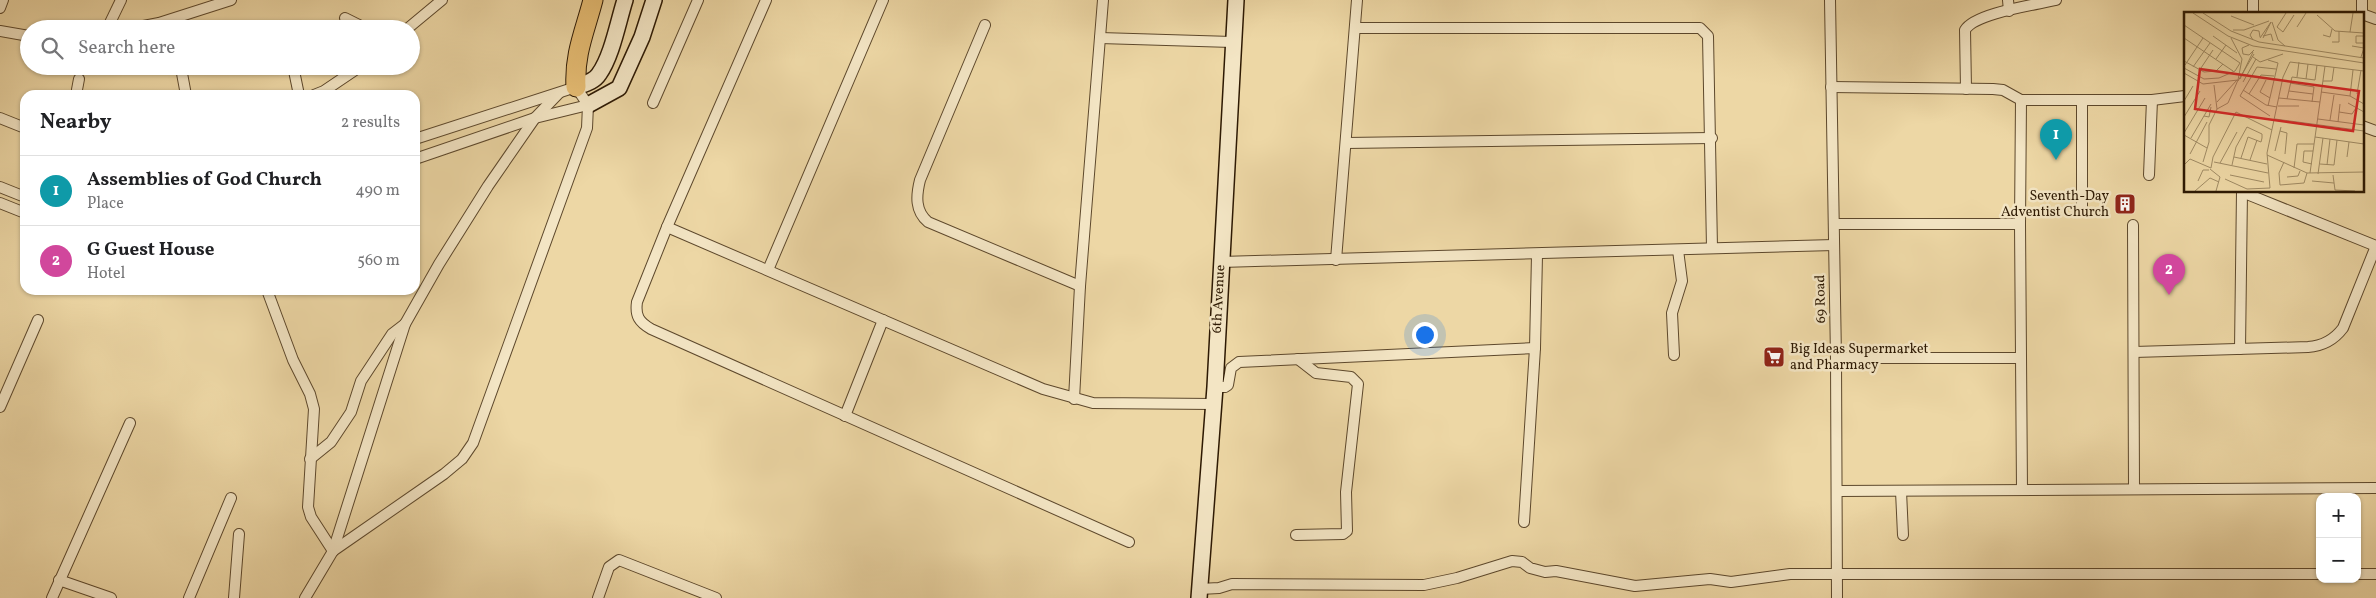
<!DOCTYPE html>
<meta charset="utf-8">
<style>
:root{--surface:#fff;--page:#f6f6f6;--text:#202124;--muted:#757577;--line:#e0e0e0;--accent:#ea580c}
body{margin:0;font-family:Vollkorn,serif;background:var(--page);color:var(--text)}
.controls{position:absolute;right:15px;bottom:15px;display:grid;overflow:hidden;border-radius:10px;box-shadow:0 1px 4px #0004}
.controls button{width:45px;height:45px;display:grid;place-items:center;padding:0;border:0;border-bottom:1px solid var(--line);background:var(--surface);color:var(--text);font:25px sans-serif}
.you{position:absolute;left:1424px;top:334px;width:18px;height:18px;margin:-12px;border:4px solid #fff;border-radius:50%;background:#1a73e8;box-shadow:0 0 0 8px #1a73e833}
.badge{display:grid;place-items:center;width:32px;height:32px;border-radius:50%;background:var(--accent);color:#fff;font-size:16px;font-weight:700}
.pin{position:absolute;translate:-50% -41px;filter:drop-shadow(0 1px 2px #0008)}
.pin::after{content:'';position:absolute;top:26px;width:18px;height:15px;background:inherit;clip-path:polygon(0 0,100% 0,50% 100%)}
.list{margin:0;padding:0;list-style:none}
h2{display:flex;justify-content:space-between;align-items:center;height:65px;margin:0;padding:0 20px;font-size:21px}
h2 small{font-size:16px;font-weight:400;color:var(--muted)}
.list li{display:grid;grid-template-columns:32px 1fr auto;gap:15px;align-items:center;box-sizing:border-box;height:70px;padding:0 20px;border-top:1px solid var(--line)}
.list b{display:block;font-size:19px;white-space:nowrap}
.list p{margin:0;font-size:16px;white-space:nowrap;color:var(--muted)}
.list em{font-size:16px;font-style:normal;color:var(--muted)}
.icon{flex:none;width:28px;height:28px;fill:none;stroke:currentColor;stroke-width:2;stroke-linecap:round;stroke-linejoin:round}
.map{position:relative;flex:none;width:2376px;height:598px;overflow:hidden}
.search{position:absolute;background:var(--surface);box-shadow:0 1px 4px #0004;left:20px;top:20px;width:400px;height:55px;display:flex;align-items:center;gap:12px;box-sizing:border-box;padding:0 18px;border-radius:28px;color:var(--muted);font-size:19px}
.panel{position:absolute;background:var(--surface);box-shadow:0 1px 4px #0004;left:20px;top:90px;width:400px;height:205px;border-radius:15px}
.map>svg:first-child{display:block}
.lines{fill:none;stroke-linecap:round;stroke-linejoin:round}
.street-casing{stroke:#5d482c;stroke-width:12}
.secondary-casing{stroke:#2d1903;stroke-width:18}
.highway-casing{stroke:#2d1903;stroke-width:21}
.street{stroke:#f3e5c4;stroke-width:10}
.secondary{stroke:#f3e5c4;stroke-width:15}
.highway{stroke:#e6bc72;stroke-width:19}
.labels{text-anchor:middle;dominant-baseline:central;stroke-width:5;stroke-linejoin:round;paint-order:stroke}
.poi-label{font-size:14px;fill:#2d1903;stroke:#f3e5c4;text-anchor:end}
.street-label{font-size:14px;fill:#2d1903;stroke:#f3e5c4}
.inset-road{fill:none;stroke:#a08b64;stroke-width:1}
.view{fill:#d62828;fill-opacity:0.15;stroke:#d62828;stroke-width:2.5}
.inset-edge{fill:none;stroke:#2d1903;stroke-width:2.5}
</style>
<div class="map">
<svg width="2376" height="598" viewBox="0 0 2376 598">
<rect width="100%" height="100%" fill="#edd7a5"/>
<filter id="stains"><feTurbulence type="fractalNoise" baseFrequency=".004" numOctaves="4"/><feColorMatrix values="0 0 0 0 .2 0 0 0 0 .09 0 0 0 0 .02 0 0 0 .5 -.17"/></filter>
<radialGradient id="worn" r=".72"><stop offset=".6" stop-color="#630" stop-opacity="0"/><stop offset="1" stop-color="#630" stop-opacity=".3"/></radialGradient>
<g class="lines">
<g class="street-casing">
<g id="street">
<path d="M766 0 667 227 637 302C635 316 639 322 651 329L1129 542"/>
<path d="M1830 0 1836 358 1837 598"/>
<path d="M2008 0 2009 11"/>
<path d="M2253 0V14"/>
<path d="M0 8 3 0"/>
<path d="M2362 14 2376 19"/>
<path d="M2362 14V0"/>
<path d="M345 18 367 29"/>
<path d="M985 25 920 180C916 196 915 211 928 222L1080 286"/>
<path d="M1355 28H1700L1708 36 1712 248"/>
<path d="M107 29 121 0"/>
<path d="M128 29 159 23 231 0"/>
<path d="M407 29 442 0"/>
<path d="M0 31 29 36"/>
<path d="M1100 38 1232 42"/>
<path d="M293 66 299 95"/>
<path d="M181 68 186 95"/>
<path d="M1831 87 1993 89 2003 90 2021 100H2152L2185 96"/>
<path d="M1966 89 1965 30C1975 13 2035 5 2056 0"/>
<path d="M76 95 79 79"/>
<path d="M314 95 324 91 361 66"/>
<path d="M2021 100 2020 224 2022 489"/>
<path d="M2082 101V211"/>
<path d="M653 103 698 0"/>
<path d="M0 118 25 128"/>
<path d="M2362 126 2376 131"/>
<path d="M1346 143 1712 138"/>
<path d="M415 159 535 118 588 105"/>
<path d="M2149 175 2152 100"/>
<path d="M0 187 25 197"/>
<path d="M2242 192 2376 246"/>
<path d="M0 203 25 213"/>
<path d="M1834 224H2020"/>
<path d="M2133 225 2134 489"/>
<path d="M667 227 1043 389 1093 403 1214 404"/>
<path d="M1336 260 1357 0"/>
<path d="M1221 262 1834 245"/>
<path d="M768 270 883 0"/>
<path d="M267 290 293 360 310 394 314 409 308 507 311 517 333 551 305 598"/>
<path d="M2240 349 2242 191"/>
<path d="M2134 352 2308 347C2323 346 2334 340 2343 328L2376 246"/>
<path d="M1674 355 1672 313 1682 281 1678 250"/>
<path d="M1836 358H2020"/>
<path d="M1215 387H1225L1228 385 1231 368 1239 362 1535 348"/>
<path d="M1074 399 1080 286 1103 0"/>
<path d="M0 407 38 320"/>
<path d="M845 416 883 320"/>
<path d="M310 459 331 442 351 412 361 381 392 334 405 324"/>
<path d="M1837 491 2376 488"/>
<path d="M1901 491 1903 535"/>
<path d="M1524 522 1535 348 1537 255"/>
<path d="M1296 535 1343 534 1347 531 1346 492 1358 384 1351 377 1316 373 1298 359"/>
<path d="M333 551 444 474 462 459 473 443 587 128 588 105 576 87 415 139"/>
<path d="M333 551 405 324 439 264 488 186 535 118 559 93"/>
<path d="M2357 574H2376"/>
<path d="M59 580 111 598"/>
<path d="M1200 589 1219 588 1232 584 1424 585 1457 578 1512 561 1522 562 1530 568 1545 572 1556 571 1635 586 1710 579 1731 582 1790 574H2320"/>
<path d="M52 598 130 423"/>
<path d="M189 598 231 498"/>
<path d="M234 598 239 534"/>
<path d="M598 598 609 567 619 560 716 598"/>
</g>
</g>
<g class="secondary-casing">
<g id="secondary">
<path d="M576 87C584 84 594 82 599 74 612 56 618 22 625 0"/>
<path d="M588 105 619 88 642 37 654 0"/>
<path d="M1199 598 1215 387 1236 0"/>
</g>
</g>
<g class="highway-casing">
<path id="highway" d="M576 87C574 54 585 31 593 0"/>
</g>
<use href="#street" class="street"/>
<use href="#secondary" class="secondary"/>
<use href="#highway" class="highway"/>
</g>
<defs>
<g id="building-square" transform="scale(1.125)"><rect x="-9" y="-9" width="18" height="18" rx="4" fill="#8f2418" stroke="#f3e5c4"/><path d="M-4-6H4V6H1V3H-1V6H-4ZM-2.5-4.3h1.7v1.8h-1.7ZM.8-4.3h1.7v1.8H.8ZM-2.5-1h1.7V.8h-1.7ZM.8-1h1.7V.8H.8Z" fill="#fff"/></g>
<g id="supermarket-square" transform="scale(1.125)"><rect x="-9" y="-9" width="18" height="18" rx="4" fill="#8f2418" stroke="#f3e5c4"/><path d="M-6-5.5h2.5l.6 2H6L4.5 2H-2.5L-4.4-4H-6ZM-1.5 3.2a1.3 1.3 0 1 0 .1 0ZM3 3.2a1.3 1.3 0 1 0 .1 0Z" fill="#fff"/></g>
</defs>
<g fill-rule="evenodd">
<use href="#building-square" x="2125" y="204"/>
<use href="#supermarket-square" x="1774" y="357"/>
</g>
<g class="labels">
<g class="poi-label">
<text x="2109" y="196">Seventh-Day<tspan x="2109" dy="16">Adventist Church</tspan></text>
<text x="1790" y="349" text-anchor="start">Big Ideas Supermarket<tspan x="1790" dy="16">and Pharmacy</tspan></text>
</g>
<g class="street-label">
<text transform="translate(1219 299) rotate(-87)">6th Avenue</text>
<text transform="translate(1821 299) rotate(-91)">69 Road</text>
</g>
</g>
<g transform="translate(2184 12)">
<rect width="180" height="180" fill="#edd7a5"/>
<path class="inset-road" d="M9 1 44 24 69 34 180 51M19 1 47 19 75 30 180 46M102 1 93 15 99 20 110 3M133 3 151 19 180 21M47 4 70 13M88 10 94 28 101 34M0 13 56 51 51 59 35 66 20 67 0 56M113 15 122 1M49 18H60L85 9M166 20 169 1M139 23 146 25 148 17M29 24 53 41M79 24 87 22 89 29M0 26 49 59M47 26 58 47 54 68M76 26 87 10 79 26M69 28 66 23 69 18 75 19 76 25M148 30H155V19M179 31H172V24H180M65 33 58 36 59 42 65 43 70 38M168 34 180 36 177 45M69 45 76 50 99 42M32 47 42 33M0 49 20 60 32 59 39 52M1 53 19 26M9 55 26 31M15 59 29 38M0 61 19 72 54 68 44 91 33 97M113 65 115 50M56 67 69 40M122 67 124 52M82 68 76 80 86 86M54 69 70 42M139 69H148L150 55M59 70 72 47M106 71 130 75 128 90M59 78 82 93 93 95M105 79 129 82M137 80 166 84 180 92M65 82 77 63 90 64M173 82 177 58M166 84 169 58M95 86 136 90M103 87 108 65 131 68 133 53M0 89 9 74M33 90 53 68M164 91 180 100M84 94 94 51 84 48M94 94H115M155 100 168 102 172 96M20 104 25 105 27 95M86 104 56 84 73 55 92 57M0 105 16 79M91 107 180 119M134 107 180 113M146 108 150 83M154 110 156 92M96 119 103 121 101 142M0 121 21 86M0 123 23 136M131 125 180 132M7 126 27 92M91 139 97 115M6 142 23 110M83 143 123 161 180 160M50 145 83 152M163 145 165 130M66 148 73 128M19 150 25 130V113L33 97 30 73M30 150 84 161M100 150 95 161 96 173 120 171 123 161M36 151 53 120M128 152 119 150 120 139H129M136 152 150 153 153 128M0 153 6 147 27 156 29 145 52 100 88 118M48 153 52 135 63 115 78 122V126L77 130 64 125 57 146M143 153 146 127M110 156 113 132H130M26 157 36 165 32 179M126 161 141 54M134 162 139 126M46 163 80 170M149 163 151 178 171 179M103 165 114 164 116 159M41 167 63 177 86 176 83 141 99 65 106 50 180 59M14 169 19 158H25M128 169 150 171M11 179 26 166 35 170"/>
<path class="view" d="M16 57 175 79 169 119 11 97Z"/>
<rect width="180" height="180" class="inset-edge"/>
</g>
<rect width="100%" height="100%" filter="url(#stains)"/>
<rect width="100%" height="100%" fill="url(#worn)"/>
</svg>
<div class="controls">
<button>+</button>
<button>−</button>
</div>
<div class="you"></div>
<div class="pin badge" style="left:2056px;top:160px;background:#0f9aa8">1</div>
<div class="pin badge" style="left:2169px;top:295px;background:#d1479c">2</div>
<div class="search"><svg class="icon" aria-label="search" viewBox="0 0 24 24"><circle cx="10" cy="10" r="6"/><path d="M15 15l6 6"/></svg>Search here</div>
<section class="panel">
<h2>Nearby<small>2 results</small></h2>
<ul class="list">
<li><span class="badge" style="background:#0f9aa8">1</span><div><b>Assemblies of God Church</b><p>Place</p></div><em>490 m</em></li>
<li><span class="badge" style="background:#d1479c">2</span><div><b>G Guest House</b><p>Hotel</p></div><em>560 m</em></li>
</ul>
</section>
</div>
